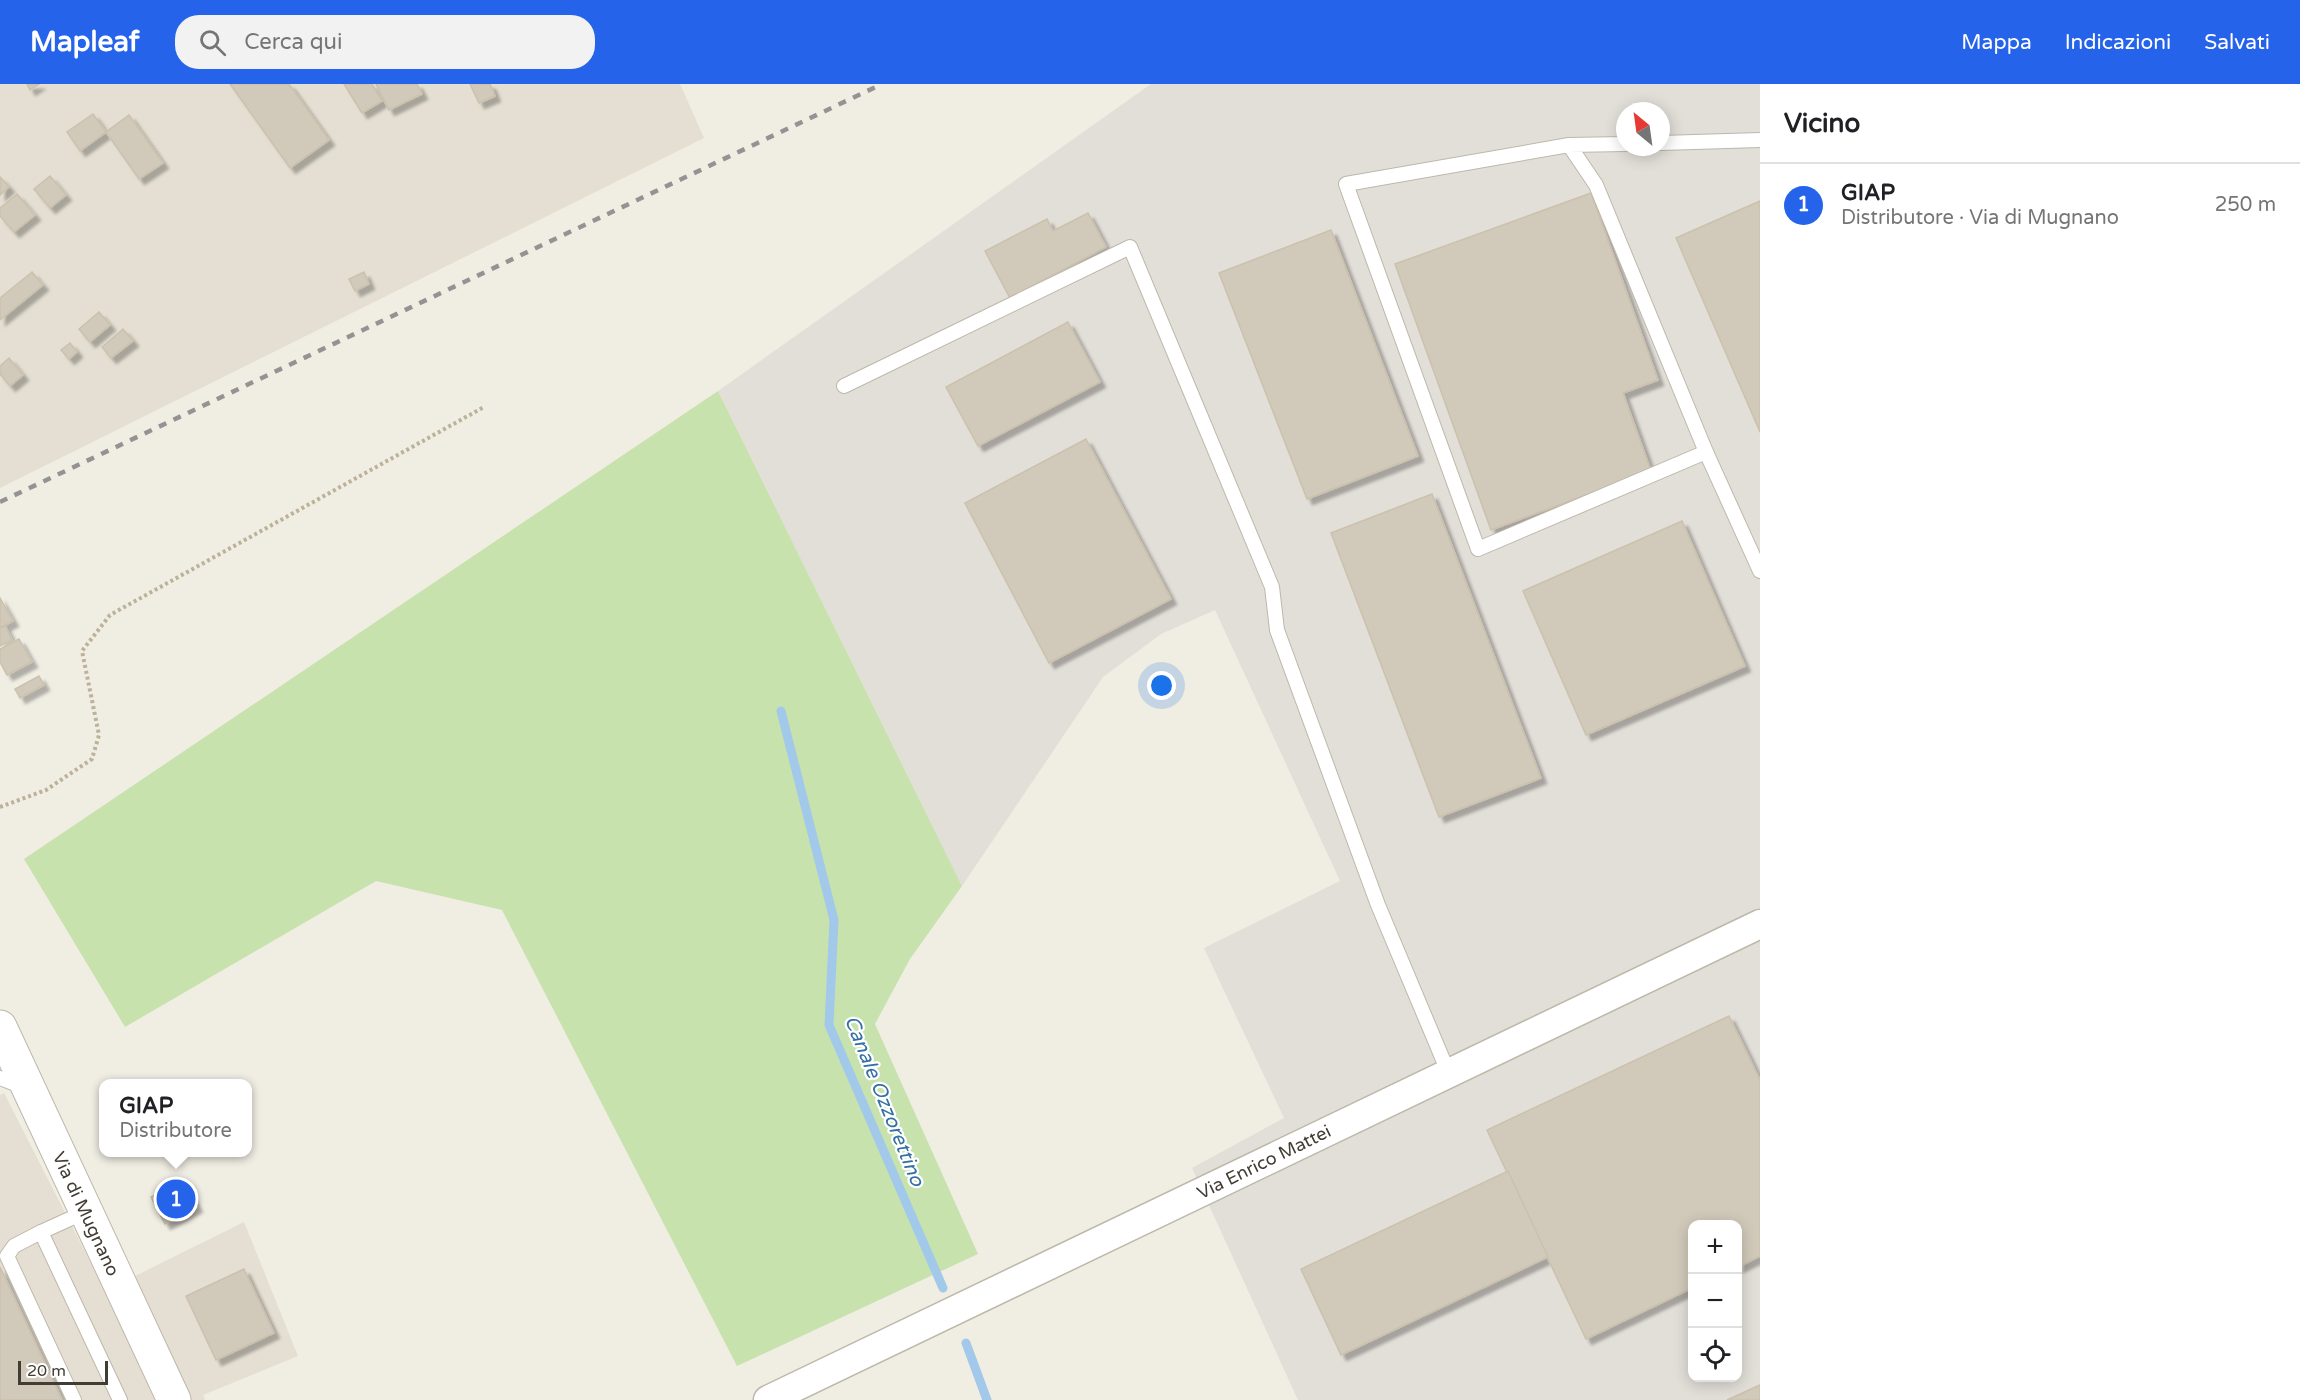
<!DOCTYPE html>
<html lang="it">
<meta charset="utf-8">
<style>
:root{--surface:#fff;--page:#f2f2f2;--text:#202124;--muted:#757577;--line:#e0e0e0;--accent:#2563eb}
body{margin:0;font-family:"Varela Round",sans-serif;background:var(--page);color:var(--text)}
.controls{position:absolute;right:18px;bottom:18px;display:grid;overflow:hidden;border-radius:12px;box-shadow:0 3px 15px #0003}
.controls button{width:54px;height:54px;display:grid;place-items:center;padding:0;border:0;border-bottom:2px solid var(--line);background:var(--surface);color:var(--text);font:30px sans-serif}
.compass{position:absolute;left:1616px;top:18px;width:54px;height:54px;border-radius:50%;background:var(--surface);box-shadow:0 3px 15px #0003;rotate:331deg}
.scale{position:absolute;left:18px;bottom:15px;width:90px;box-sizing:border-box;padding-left:6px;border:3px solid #423d34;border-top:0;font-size:16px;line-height:21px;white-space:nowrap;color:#423d34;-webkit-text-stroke:4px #fff;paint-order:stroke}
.you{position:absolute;left:1162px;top:602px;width:21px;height:21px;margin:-15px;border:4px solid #fff;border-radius:50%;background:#1a73e8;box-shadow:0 0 0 9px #1a73e833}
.badge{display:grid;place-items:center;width:39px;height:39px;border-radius:50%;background:var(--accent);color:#fff;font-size:20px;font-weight:700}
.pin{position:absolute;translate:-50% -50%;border:3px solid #fff;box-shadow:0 2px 6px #0006}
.popup{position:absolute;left:99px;top:995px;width:153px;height:78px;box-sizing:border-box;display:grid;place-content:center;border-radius:12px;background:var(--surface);filter:drop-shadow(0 2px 4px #0005);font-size:20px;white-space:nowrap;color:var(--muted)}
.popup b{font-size:22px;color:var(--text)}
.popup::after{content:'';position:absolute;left:50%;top:100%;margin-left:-12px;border:12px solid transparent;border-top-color:var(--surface)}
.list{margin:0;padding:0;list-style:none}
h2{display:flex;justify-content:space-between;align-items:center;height:78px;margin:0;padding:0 24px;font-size:26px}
h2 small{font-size:20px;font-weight:400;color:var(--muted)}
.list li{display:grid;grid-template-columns:39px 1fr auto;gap:18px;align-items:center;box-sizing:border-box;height:84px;padding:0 24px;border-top:2px solid var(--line)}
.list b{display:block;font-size:22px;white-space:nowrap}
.list p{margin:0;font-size:20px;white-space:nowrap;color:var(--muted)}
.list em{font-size:20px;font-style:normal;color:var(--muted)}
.icon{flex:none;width:33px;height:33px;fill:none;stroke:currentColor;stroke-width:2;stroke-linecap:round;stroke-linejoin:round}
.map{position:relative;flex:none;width:1760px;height:1316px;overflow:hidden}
header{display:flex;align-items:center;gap:36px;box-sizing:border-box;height:84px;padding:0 30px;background:var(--accent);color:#fff}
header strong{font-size:28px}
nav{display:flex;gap:33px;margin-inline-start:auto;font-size:21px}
.search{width:420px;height:54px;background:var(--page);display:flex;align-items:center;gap:15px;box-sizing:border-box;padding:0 21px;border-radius:24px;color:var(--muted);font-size:22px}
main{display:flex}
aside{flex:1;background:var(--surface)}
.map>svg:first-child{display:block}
.residential{fill:#e4dfd2}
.industrial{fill:#e2ded8;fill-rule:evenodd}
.green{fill:#c8e2ae}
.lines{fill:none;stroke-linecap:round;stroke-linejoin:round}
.stream{stroke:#a2c9ea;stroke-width:9}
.building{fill:#d1c9ba;stroke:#cbc1ad;stroke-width:1.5;filter:url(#shadow)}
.service-casing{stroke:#beb8aa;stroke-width:16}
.minor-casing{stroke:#beb8aa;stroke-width:31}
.tertiary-casing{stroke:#beb8aa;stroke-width:35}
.path{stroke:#bcb199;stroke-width:4;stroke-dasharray:3 3;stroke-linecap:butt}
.service{stroke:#fff;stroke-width:14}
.minor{stroke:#fff;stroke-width:28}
.tertiary{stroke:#fff;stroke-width:33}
.rail{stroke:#939393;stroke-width:4.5;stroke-dasharray:8 8;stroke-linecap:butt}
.labels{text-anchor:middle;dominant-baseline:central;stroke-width:4.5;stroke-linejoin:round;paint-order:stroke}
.street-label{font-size:18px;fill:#423d34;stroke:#fff}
.water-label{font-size:20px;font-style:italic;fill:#3570a5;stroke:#fff}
</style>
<header>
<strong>Mapleaf</strong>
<div class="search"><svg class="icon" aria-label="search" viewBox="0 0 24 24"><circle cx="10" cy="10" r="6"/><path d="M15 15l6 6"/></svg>Cerca qui</div>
<nav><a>Mappa</a><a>Indicazioni</a><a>Salvati</a></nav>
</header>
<main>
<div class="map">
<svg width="1760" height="1316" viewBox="0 0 1760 1316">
<defs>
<filter id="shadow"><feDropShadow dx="5.5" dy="5.5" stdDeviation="1.5" flood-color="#0004"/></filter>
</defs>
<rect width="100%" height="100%" fill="#f0ede3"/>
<g class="residential">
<path d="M0 0H680L704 54 0 404Z"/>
<path d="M4 1009 105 1207 244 1138 298 1272 203 1311 205 1316H0V1011Z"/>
</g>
<path class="industrial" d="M1151 0H1760V1316H1298L1192 1084 1284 1034 1204 864 1340 797 1215 526 1161 550 1103 593 962 802 718 307ZM1625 27H1661V63H1625ZM1692 1140H1738V1294H1692Z"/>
<path class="green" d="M718 307 962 802 910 875 875 940 978 1170 737 1282 502 826 376 797 125 943 24 775Z"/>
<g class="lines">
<g class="stream">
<path d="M781 627 834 836 829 941 943 1204"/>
<path d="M966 1259 987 1316"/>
</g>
</g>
<g class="building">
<path d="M27 0H39L30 6Z"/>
<path d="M230 0H289L329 56 290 84Z"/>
<path d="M344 0H372L382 17 362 29Z"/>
<path d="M376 0H417L422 10 389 26Z"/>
<path d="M470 0H490L495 12 479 19Z"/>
<path d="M93 30 106 48 80 67 67 48Z"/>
<path d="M129 31 163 79 139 95 106 48Z"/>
<path d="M50 92 66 111 50 124 34 105Z"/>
<path d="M0 93 9 103 0 111Z"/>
<path d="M1591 109 1658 296 1623 309 1651 387 1491 446 1395 180Z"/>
<path d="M17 110 35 131 14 148 0 132V124Z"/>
<path d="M1760 117V348L1676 154Z"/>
<path d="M1088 129 1106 163 1010 214 985 167 1047 135 1053 147Z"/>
<path d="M1331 146 1418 372 1307 415 1219 189Z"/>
<path d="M32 188 43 201 0 236V214Z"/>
<path d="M364 188 369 200 355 207 349 195Z"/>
<path d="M99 228 110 241 90 258 79 245Z"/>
<path d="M1068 238 1100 298 978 362 946 303Z"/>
<path d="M123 245 133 257 111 274 102 263Z"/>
<path d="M70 259 77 268 69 275 61 266Z"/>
<path d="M9 274 23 291 10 302 0 290V282Z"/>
<path d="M1086 355 1171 515 1049 579 965 419Z"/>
<path d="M1432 410 1541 694 1439 733 1331 449Z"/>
<path d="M1682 437 1745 582 1586 651 1523 507Z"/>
<path d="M0 514 13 537 0 544Z"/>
<path d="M5 542 12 556 0 562V544Z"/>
<path d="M19 555 32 578 7 591 0 578V565Z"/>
<path d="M39 592 44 601 20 614 15 605Z"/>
<path d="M1729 932 1760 996V1172L1738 1183V1140H1692V1204L1586 1255 1487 1046Z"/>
<path d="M1508 1087 1548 1173 1341 1271 1301 1185Z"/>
<path d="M183 1096 197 1123 165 1140 151 1113Z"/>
<path d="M0 1183 62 1316H0Z"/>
<path d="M244 1185 274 1249 216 1276 186 1212Z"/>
<path d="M1760 1301V1316H1727Z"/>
</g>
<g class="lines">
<g class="service-casing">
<g id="service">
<path d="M1661 59 1760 56"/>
<path d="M1569 61 1596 101 1706 368 1478 465 1346 100 1569 61 1625 60"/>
<path d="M844 302 1130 163 1272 503 1277 546 1378 821 1449 990"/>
<path d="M1706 368 1760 487"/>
<path d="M0 994 23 1003"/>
<path d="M85 1128 41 1148 120 1316"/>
<path d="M41 1148 14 1162 7 1172 74 1316"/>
</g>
</g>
<g class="minor-casing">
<path id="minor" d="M768 1316 1760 840"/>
</g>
<g class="tertiary-casing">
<path id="tertiary" d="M0 943 174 1316"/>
</g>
<path class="path" d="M0 723 46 706 92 675 99 651 82 567 110 531 484 323"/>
<use href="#service" class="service"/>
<use href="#minor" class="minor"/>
<use href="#tertiary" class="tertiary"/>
<path class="rail" d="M0 418 882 0"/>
</g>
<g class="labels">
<g class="street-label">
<text transform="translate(1264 1078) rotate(-26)">Via Enrico Mattei</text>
<text transform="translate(86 1130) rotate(65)">Via di Mugnano</text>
</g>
<g class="water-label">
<text transform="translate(884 1017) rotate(68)">Canale Ozzorettino</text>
</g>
</g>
</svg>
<div class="controls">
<button>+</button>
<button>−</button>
<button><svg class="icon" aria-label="locate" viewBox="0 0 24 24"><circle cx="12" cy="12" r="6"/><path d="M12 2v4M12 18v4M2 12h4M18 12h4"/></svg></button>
</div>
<svg class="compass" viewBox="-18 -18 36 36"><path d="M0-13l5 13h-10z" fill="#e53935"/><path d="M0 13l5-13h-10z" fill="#757577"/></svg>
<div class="scale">20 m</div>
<div class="you"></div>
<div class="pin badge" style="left:176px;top:1115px">1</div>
<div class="popup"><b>GIAP</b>Distributore</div>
</div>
<aside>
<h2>Vicino<small></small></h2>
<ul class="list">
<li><span class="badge">1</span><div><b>GIAP</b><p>Distributore · Via di Mugnano</p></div><em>250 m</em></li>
</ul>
</aside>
</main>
